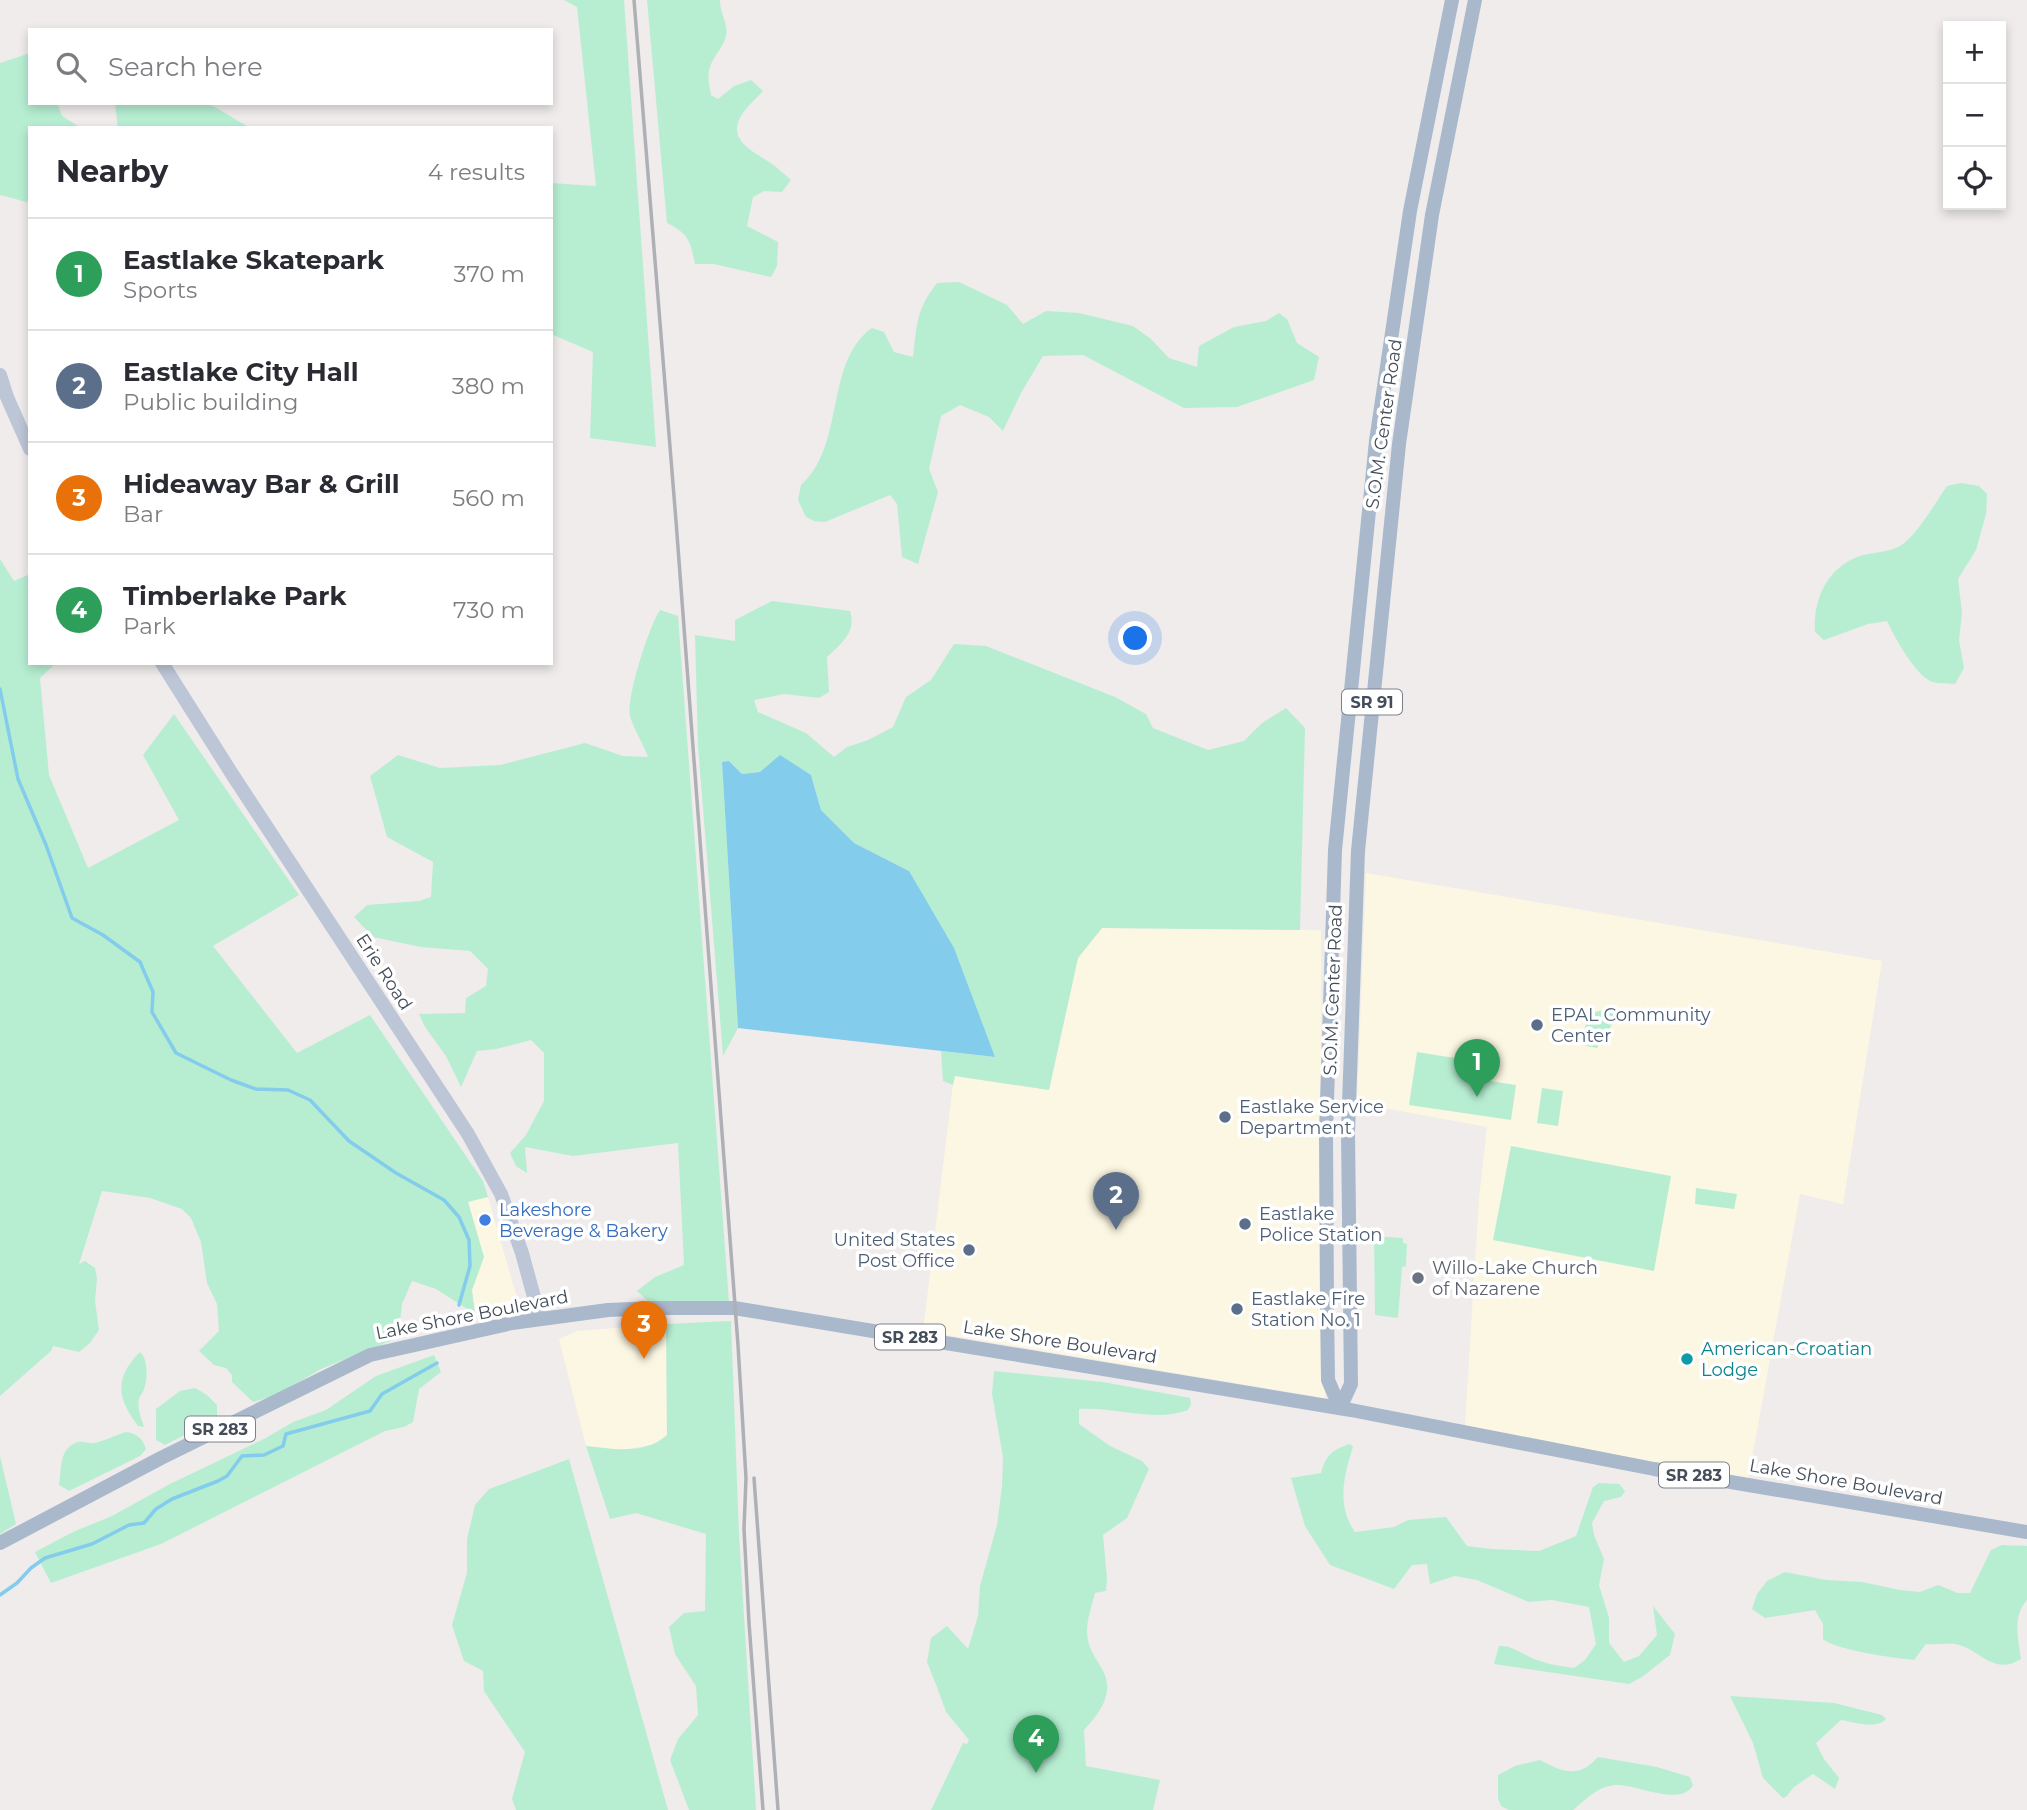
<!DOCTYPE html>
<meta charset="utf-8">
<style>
:root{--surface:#fff;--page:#f2f2f3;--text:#2b2b33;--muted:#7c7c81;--line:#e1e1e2;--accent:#2563eb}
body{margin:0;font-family:Montserrat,sans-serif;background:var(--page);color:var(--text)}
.controls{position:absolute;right:21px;top:21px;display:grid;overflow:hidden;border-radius:0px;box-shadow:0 4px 10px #0003}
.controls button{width:63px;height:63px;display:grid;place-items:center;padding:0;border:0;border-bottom:2px solid var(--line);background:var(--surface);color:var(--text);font:35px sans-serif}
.you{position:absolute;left:1136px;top:639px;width:24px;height:24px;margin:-18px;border:5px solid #fff;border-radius:50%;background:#1a73e8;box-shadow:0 0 0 10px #1a73e833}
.badge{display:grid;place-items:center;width:46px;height:46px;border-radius:50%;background:var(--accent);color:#fff;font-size:23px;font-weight:700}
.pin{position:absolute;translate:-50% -58px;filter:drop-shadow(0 2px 4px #0008)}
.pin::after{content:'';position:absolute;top:37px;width:24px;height:21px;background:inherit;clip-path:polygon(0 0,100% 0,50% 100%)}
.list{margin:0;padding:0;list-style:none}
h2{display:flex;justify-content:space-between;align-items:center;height:91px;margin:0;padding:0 28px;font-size:30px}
h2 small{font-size:23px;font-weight:400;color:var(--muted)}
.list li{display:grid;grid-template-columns:46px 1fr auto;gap:21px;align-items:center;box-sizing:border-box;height:112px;padding:0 28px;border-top:2px solid var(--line)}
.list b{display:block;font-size:26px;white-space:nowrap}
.list p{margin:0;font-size:23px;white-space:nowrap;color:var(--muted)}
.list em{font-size:23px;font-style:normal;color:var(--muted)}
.icon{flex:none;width:38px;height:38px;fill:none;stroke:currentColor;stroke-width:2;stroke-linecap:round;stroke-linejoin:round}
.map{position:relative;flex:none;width:2027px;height:1810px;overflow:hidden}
.search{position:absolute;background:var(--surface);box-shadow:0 4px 10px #0003;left:28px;top:28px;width:525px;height:77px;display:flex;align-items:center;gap:18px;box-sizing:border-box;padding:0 24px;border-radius:0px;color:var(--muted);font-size:26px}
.panel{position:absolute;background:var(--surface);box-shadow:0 4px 10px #0003;left:28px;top:126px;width:525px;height:539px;border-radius:0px}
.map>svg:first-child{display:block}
.commercial{fill:#fcf7e2}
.green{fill:#b7eed2}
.water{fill:#83ccec}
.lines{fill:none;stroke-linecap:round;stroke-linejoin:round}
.stream{stroke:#83ccec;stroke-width:3.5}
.secondary{stroke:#bdc6d6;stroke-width:14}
.primary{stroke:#aab8cc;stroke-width:14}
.rail{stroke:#aeb0b6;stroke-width:3.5}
.service-dot{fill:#5c6f8a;stroke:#fff;stroke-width:2.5}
.shop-dot{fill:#3f7fe0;stroke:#fff;stroke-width:2.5}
.worship-dot{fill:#6b7280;stroke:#fff;stroke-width:2.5}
.culture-dot{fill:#0f9aa8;stroke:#fff;stroke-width:2.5}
.labels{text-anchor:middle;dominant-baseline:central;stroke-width:7;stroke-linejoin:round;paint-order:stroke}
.shield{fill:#fff;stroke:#7c828b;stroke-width:2}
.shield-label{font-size:16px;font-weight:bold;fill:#444d59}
.street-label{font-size:18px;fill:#444d59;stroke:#fff}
.service-label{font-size:18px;fill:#4e5e75;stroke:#fff;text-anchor:start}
.shop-label{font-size:18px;fill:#366cbe;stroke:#fff;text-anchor:start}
.worship-label{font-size:18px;fill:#5b616d;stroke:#fff;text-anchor:start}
.culture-label{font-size:18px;fill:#0d838f;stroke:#fff;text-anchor:start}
</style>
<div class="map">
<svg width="2027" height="1810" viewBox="0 0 2027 1810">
<rect width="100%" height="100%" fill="#efeceb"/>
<g class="commercial">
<path d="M1366 873 1882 961 1843 1204 1800 1194 1748 1480 1465 1426 1479 1198 1487 1127 1357 1103Z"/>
<path d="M1102 928 1321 930V1257L1325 1398 923 1331 954 1076 1049 1090 1078 958Z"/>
<path d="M488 1197 519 1305 475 1314 472 1290 484 1257 468 1201Z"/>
<path d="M666 1324 667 1435 657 1444 621 1450 586 1446 559 1339 577 1331Z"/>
</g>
<g class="green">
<path d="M564 0H624L656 447 590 438 593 352 551 334V183L596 186 577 7Z"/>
<path d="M647 0H720C720 13 725 17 726 27 729 41 717 51 712 62 706 73 709 84 711 95L718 99 734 86 751 80 763 91C756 99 746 107 741 116 727 140 753 151 769 162 777 167 784 174 791 180L782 192 764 191 753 197 747 226 778 242 777 266 771 277 714 264H695C690 240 689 234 667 223Z"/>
<path d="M30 53V103H57L62 116 81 128H30V203L0 195V63Z"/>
<path d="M115 103H205L215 107 250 128H118Z"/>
<path d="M959 282 1007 305 1023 324 1046 311 1079 313 1133 326 1151 339 1169 358 1197 367 1199 346 1234 327 1266 321 1279 313 1287 319 1297 343 1319 357 1314 380 1237 407 1184 408 1083 355 1043 356 1021 393 1003 431 989 417 960 405 941 416 929 469 938 492 918 564 902 557 897 504 890 495 825 522 814 521 806 517 798 500 801 485C846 445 824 362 872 328L884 332 894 352 913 357C917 324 916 310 937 283Z"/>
<path d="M1961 483 1979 486 1987 494 1986 514 1976 550 1958 579 1962 613 1959 640 1964 668 1955 684C1948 683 1939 684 1933 682 1916 677 1894 636 1887 621L1868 624 1824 640 1815 632C1813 600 1826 570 1857 557 1870 552 1888 553 1900 546 1915 538 1936 502 1947 486Z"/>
<path d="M0 559 14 581 30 574V663H56L40 678 49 775 88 868 179 820 143 755 174 714 299 895 213 946 297 1053 370 1015 483 1181 488 1197 468 1202 484 1257 472 1290 475 1314 436 1289 412 1281 402 1304 398 1338 321 1369 277 1395 253 1402 232 1382V1375L226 1368 214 1365 199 1351 219 1331 217 1304 207 1283 201 1242 191 1218 182 1209 150 1198 102 1191 79 1264 85 1261 95 1268 97 1278 95 1301 99 1330 89 1344 79 1352 53 1346 51 1351 0 1396Z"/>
<path d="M772 601 850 611C857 632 841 644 827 657L829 692 819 698 784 694 754 700 758 712 806 733 834 757 847 747 868 740 893 727 906 697 931 680 954 644 986 646 1115 697 1146 714 1153 728 1208 750 1244 741 1262 723 1286 708 1305 728 1300 930 1102 928 1078 958 1049 1090 955 1076 953 1085 943 1081 941 1051 994 1057 909 871 854 843 821 810 811 775 780 756 760 772 742 774 729 761 722 762 738 1028 723 1056 698 746 695 635 735 641V620Z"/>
<path d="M660 610 678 616 729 1302H649L637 1291 655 1277 684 1265 678 1143 573 1156 525 1147 527 1173 516 1166 510 1153 526 1135 544 1101V1053L531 1040 496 1049 477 1051 461 1087 446 1056 425 1027 419 1014 465 1013 466 998 486 986 488 969 470 951 421 947 373 937 354 917 367 905 419 901 431 897 433 862 387 837 370 776 398 755 440 768 500 765 585 743 623 756 648 757C643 743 634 730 630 716 626 698 649 626 660 610Z"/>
<path d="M1610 1008 1616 1011 1617 1017 1597 1048 1581 1045 1588 1014Z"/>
<path d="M1417 1052 1493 1064 1490 1081 1516 1085 1511 1120 1409 1105Z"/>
<path d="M1542 1088 1563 1091 1558 1126 1537 1123Z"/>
<path d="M1511 1146 1671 1176 1654 1271 1493 1240Z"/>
<path d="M1696 1188 1737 1194 1734 1209 1695 1204Z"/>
<path d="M1374 1236 1403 1238V1243L1407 1244 1406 1266 1402 1267 1398 1318 1375 1315Z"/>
<path d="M731 1321 739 1535 756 1810H689L670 1760 678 1739 698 1715 696 1686 675 1654 669 1627 684 1613 705 1611 706 1534 636 1513 610 1519 586 1446C613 1449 645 1455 667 1435L666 1324Z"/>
<path d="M140 1352C148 1358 148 1380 144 1389 143 1393 140 1395 139 1399 137 1408 141 1418 144 1427L138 1426C117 1398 114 1378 140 1352Z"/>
<path d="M434 1355 441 1372 419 1389 413 1422 404 1427 385 1431 161 1544 51 1583 35 1552 73 1532 112 1516 170 1484 264 1439 293 1422 326 1410 376 1376Z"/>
<path d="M994 1371 1103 1382 1190 1398 1191 1404 1188 1410C1155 1423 1114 1406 1079 1409V1424L1110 1446 1142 1461 1149 1469 1127 1518 1103 1535 1107 1578 1106 1591 1095 1593C1092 1605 1087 1619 1087 1631 1087 1645 1094 1656 1101 1667 1116 1691 1101 1712 1084 1730L1086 1766 1160 1780 1153 1810H931L963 1743 967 1744 969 1740 946 1712 937 1687 927 1662 931 1638 947 1626 968 1649 978 1616 980 1586 997 1525 1002 1486 1003 1457 992 1394Z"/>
<path d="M195 1388 207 1395 217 1405V1418L165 1445 156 1440V1409L180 1391Z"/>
<path d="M126 1432C137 1433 143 1439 146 1449L140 1456 69 1491 59 1485C62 1470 58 1448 78 1442 83 1441 89 1444 94 1443 105 1441 115 1435 126 1432Z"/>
<path d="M1350 1444 1353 1447C1344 1475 1336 1505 1355 1532L1394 1527 1408 1520 1446 1517 1467 1546 1491 1549 1539 1551 1576 1536 1593 1487 1599 1483 1619 1484 1625 1491 1621 1497 1604 1501 1592 1523 1594 1535 1604 1559 1599 1585 1609 1618V1643L1624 1662 1639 1656 1657 1635 1653 1606 1675 1634 1670 1655 1642 1677 1629 1684 1494 1664 1499 1646C1515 1645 1524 1657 1540 1661 1551 1665 1562 1666 1574 1668L1585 1660 1596 1644 1589 1607 1552 1600 1529 1602 1477 1580 1455 1576 1430 1584 1427 1564 1412 1565 1394 1589 1330 1565 1305 1526 1291 1478 1321 1473C1326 1455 1332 1450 1350 1444Z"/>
<path d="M0 1456 16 1524 0 1534Z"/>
<path d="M569 1459 668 1810H516L512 1799 525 1752 484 1691 483 1671 464 1661 452 1625 467 1573V1539L475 1505 489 1489Z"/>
<path d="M2002 1545 2027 1546V1600C2012 1617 2018 1638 2021 1659 1992 1677 1979 1647 1954 1644 1945 1643 1935 1645 1926 1644L1914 1660C1895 1658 1835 1650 1823 1639V1624L1815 1610 1765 1618 1752 1609 1757 1594 1767 1581 1785 1572 1826 1580 1862 1582 1900 1590 1920 1592 1938 1585 1958 1593H1970L1991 1550Z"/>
<path d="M1730 1696 1834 1703 1882 1715 1886 1719C1875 1730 1854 1722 1841 1720L1816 1743 1824 1759 1839 1778 1835 1789 1813 1774 1794 1787 1786 1797 1783 1798 1763 1778 1753 1743Z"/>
<path d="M1598 1757 1657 1767 1690 1777 1693 1785C1681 1808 1635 1783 1615 1785 1596 1787 1587 1799 1573 1810H1509L1501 1806 1498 1798V1775L1515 1766 1540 1760C1564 1773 1579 1778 1598 1757Z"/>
</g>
<path class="water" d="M780 755 811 775 821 810 854 843 909 871 954 948 995 1057 738 1028 722 762 729 761 742 774 760 772Z"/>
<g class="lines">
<g class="stream">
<path d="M0 689 18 779 46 845 72 918 103 935 140 962 153 992 152 1012 176 1053 231 1080 256 1089 288 1090 310 1100 349 1141 396 1173 444 1200 459 1217 469 1240 470 1266 459 1305"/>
<path d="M0 1595 17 1583 31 1568 45 1558 92 1544 129 1525 144 1523 156 1509 172 1499 218 1481 227 1476 242 1456 264 1455 283 1446 286 1434 370 1411 382 1394 437 1363"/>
</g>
<g class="secondary">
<path d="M0 375 7 397 30 449"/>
<path d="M162 663 232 774 468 1134 501 1194 522 1253 540 1319"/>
</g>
<g class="primary">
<path d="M1340 1408 1351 1384 1348 1132 1358 851 1399 444 1432 215 1475 0"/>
<path d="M1340 1408 1328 1380 1327 1308 1326 1132 1335 850 1376 441 1410 211 1452 0"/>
<path d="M0 1543 161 1458 370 1355 512 1323 608 1310 655 1308H734L885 1333 1351 1410 1654 1469 2027 1532"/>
</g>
<g class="rail">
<path d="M634 0 676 521 738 1345 746 1478 744 1529 749 1623 763 1810"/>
<path d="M754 1478 778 1810"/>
</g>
</g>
<g class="service-dot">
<circle cx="1537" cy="1025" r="7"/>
<circle cx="1225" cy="1117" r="7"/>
<circle cx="1245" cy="1224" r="7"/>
<circle cx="969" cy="1250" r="7"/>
<circle cx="1237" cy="1309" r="7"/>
</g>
<circle class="shop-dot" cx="485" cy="1220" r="7"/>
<circle class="worship-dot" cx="1418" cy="1278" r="7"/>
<circle class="culture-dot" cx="1687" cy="1359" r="7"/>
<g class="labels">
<g class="shield">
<rect x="1342" y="689.5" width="60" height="25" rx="5"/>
<rect x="875" y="1324.5" width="70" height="25" rx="5"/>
<rect x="185" y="1416.5" width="70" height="25" rx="5"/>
<rect x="1659" y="1462.5" width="70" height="25" rx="5"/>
</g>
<g class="shield-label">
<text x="1372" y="702">SR 91</text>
<text x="910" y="1337">SR 283</text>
<text x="220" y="1429">SR 283</text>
<text x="1694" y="1475">SR 283</text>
</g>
<g class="street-label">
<text transform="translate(1384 424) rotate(-82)">S.O.M. Center Road</text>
<text transform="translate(384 972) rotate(57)">Erie Road</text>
<text transform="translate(1333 990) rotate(-88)">S.O.M. Center Road</text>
<text transform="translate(472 1315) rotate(-11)">Lake Shore Boulevard</text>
<text transform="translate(1060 1342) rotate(9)">Lake Shore Boulevard</text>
<text transform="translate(1846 1482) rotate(10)">Lake Shore Boulevard</text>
</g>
<g class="service-label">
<text x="1551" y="1015">EPAL Community<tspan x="1551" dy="21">Center</tspan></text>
<text x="1239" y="1107">Eastlake Service<tspan x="1239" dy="21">Department</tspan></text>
<text x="1259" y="1214">Eastlake<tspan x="1259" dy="21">Police Station</tspan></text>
<text x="955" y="1240" text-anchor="end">United States<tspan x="955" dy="21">Post Office</tspan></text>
<text x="1251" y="1299">Eastlake Fire<tspan x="1251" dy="21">Station No. 1</tspan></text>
</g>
<g class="shop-label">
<text x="499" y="1210">Lakeshore<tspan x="499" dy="21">Beverage &amp; Bakery</tspan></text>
</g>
<g class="worship-label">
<text x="1432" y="1268">Willo-Lake Church<tspan x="1432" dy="21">of Nazarene</tspan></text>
</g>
<g class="culture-label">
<text x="1701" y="1349">American-Croatian<tspan x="1701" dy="21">Lodge</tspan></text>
</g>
</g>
</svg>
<div class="controls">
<button>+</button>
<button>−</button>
<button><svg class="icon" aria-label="locate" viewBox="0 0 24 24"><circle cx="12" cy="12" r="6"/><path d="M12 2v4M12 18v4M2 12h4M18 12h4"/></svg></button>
</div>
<div class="you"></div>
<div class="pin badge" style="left:1477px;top:1097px;background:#2e9e5b">1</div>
<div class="pin badge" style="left:1116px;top:1230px;background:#5c6f8a">2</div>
<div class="pin badge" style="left:644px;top:1359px;background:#e8710a">3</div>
<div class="pin badge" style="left:1036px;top:1773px;background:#2e9e5b">4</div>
<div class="search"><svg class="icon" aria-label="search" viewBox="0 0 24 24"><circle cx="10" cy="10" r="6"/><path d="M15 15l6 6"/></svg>Search here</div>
<section class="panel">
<h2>Nearby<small>4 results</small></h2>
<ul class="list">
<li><span class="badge" style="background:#2e9e5b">1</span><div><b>Eastlake Skatepark</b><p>Sports</p></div><em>370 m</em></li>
<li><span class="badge" style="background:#5c6f8a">2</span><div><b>Eastlake City Hall</b><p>Public building</p></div><em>380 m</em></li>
<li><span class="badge" style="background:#e8710a">3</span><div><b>Hideaway Bar &amp; Grill</b><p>Bar</p></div><em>560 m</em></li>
<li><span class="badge" style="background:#2e9e5b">4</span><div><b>Timberlake Park</b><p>Park</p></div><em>730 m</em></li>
</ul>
</section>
</div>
